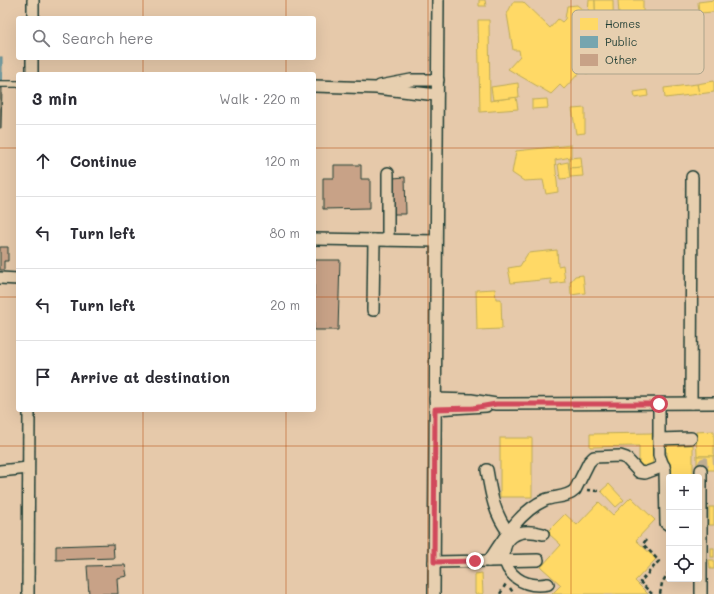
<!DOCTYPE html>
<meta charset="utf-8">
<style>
:root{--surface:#fff;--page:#f7f7f7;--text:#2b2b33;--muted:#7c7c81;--line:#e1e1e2}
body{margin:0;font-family:Mali,sans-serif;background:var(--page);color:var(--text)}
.controls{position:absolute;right:12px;bottom:12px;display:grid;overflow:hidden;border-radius:4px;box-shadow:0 4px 16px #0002}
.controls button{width:36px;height:36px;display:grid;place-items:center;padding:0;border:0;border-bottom:1px solid var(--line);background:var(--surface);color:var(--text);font:20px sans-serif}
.stop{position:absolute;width:12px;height:12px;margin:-9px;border:3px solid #d1495b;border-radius:50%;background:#fff}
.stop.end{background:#d1495b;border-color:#fff;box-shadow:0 1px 4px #0008}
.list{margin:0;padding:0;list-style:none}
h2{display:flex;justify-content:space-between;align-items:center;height:52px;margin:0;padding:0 16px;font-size:17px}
h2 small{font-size:13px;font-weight:400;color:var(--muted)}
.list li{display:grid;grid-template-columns:26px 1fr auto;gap:12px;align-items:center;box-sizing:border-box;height:72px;padding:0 16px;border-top:1px solid var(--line)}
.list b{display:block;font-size:15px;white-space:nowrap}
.list em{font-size:13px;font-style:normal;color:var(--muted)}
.icon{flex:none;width:22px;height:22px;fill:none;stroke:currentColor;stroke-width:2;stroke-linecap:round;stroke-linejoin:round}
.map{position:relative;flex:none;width:714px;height:594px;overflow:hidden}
.search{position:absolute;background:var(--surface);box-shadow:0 4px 16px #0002;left:16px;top:16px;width:300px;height:44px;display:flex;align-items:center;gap:10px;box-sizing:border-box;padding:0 14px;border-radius:4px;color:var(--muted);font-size:15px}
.panel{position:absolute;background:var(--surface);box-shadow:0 4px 16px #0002;left:16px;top:72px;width:300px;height:340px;border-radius:4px}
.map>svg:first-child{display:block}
.homes{fill:#ffd966;stroke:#bcaa57}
.public{fill:#76a5af;stroke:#5c868a}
.building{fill:#c8a287;stroke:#1f3d34}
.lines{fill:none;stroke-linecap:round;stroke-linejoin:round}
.street-tunnel{stroke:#bead92;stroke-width:11;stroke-dasharray:11 5.5;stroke-linecap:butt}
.lane-casing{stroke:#1f3d34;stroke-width:8}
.street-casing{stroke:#1f3d34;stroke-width:14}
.path{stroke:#1f3d34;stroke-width:2.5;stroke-dasharray:4 3;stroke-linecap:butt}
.lane{stroke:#e7cfaf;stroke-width:5.5}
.street{stroke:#e7cfaf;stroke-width:11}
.route{stroke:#d1495b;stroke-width:5}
.grid{fill:none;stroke:#b65216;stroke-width:1;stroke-opacity:0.55}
.key{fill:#e7cfaf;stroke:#aba38a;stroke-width:1}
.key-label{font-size:11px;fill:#1f3d34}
</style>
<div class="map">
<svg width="714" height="594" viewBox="0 0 714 594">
<rect width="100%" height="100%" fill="#e6c9aa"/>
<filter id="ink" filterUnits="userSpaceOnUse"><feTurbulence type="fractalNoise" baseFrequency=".025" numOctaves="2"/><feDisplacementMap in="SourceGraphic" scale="8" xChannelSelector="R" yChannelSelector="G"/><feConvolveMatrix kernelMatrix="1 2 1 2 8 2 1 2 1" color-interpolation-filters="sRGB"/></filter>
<g filter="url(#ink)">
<g class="homes">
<path d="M479 0H485L486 6H479Z"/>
<path d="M589 0H595L596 33 586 34 587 55 577 64 582 70 564 89 560 85 551 94 508 69 520 56 519 50H513L507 14 513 2H523L550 28 558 19 562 22 565 19 567 6 577 5 588 14Z"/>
<path d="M595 0H613L614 62 596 63 587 74 577 64 587 55 586 34 596 33Z"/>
<path d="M618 0H643V13L619 15Z"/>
<path d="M714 0V12L699 13 698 2Z"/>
<path d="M478 20H489L490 101 516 97 518 109 480 112Z"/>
<path d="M714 81V92L699 94 697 84Z"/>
<path d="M518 83 519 97 493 100 491 87Z"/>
<path d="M697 84 699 94 665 98 664 88Z"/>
<path d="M647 90 648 96 635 98 634 92Z"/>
<path d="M547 99 548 108 532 109V100Z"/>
<path d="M585 108V133L576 134 572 109Z"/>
<path d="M571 145V157L555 160 558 192 546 194 543 180 524 181 512 173 516 151Z"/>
<path d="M581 157 582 167 570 168 569 158Z"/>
<path d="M568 162 570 178 560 179 558 164Z"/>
<path d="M582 167 583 176 570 177V168Z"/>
<path d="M557 250 558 266 563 265 565 282 551 284V279L511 283 508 268 520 266 528 253Z"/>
<path d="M583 275 585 293 571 295 570 282 575 276Z"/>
<path d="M495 289 496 299H501L502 329 477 330 476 290Z"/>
<path d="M714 431V456H697L696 432Z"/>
<path d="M652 433 653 471H639V446L590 447V434Z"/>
<rect x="500" y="438" width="32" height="59"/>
<path d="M664 440H693V477H669L668 518 667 452H664Z"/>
<rect x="697" y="456" width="17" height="14"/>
<path d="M609 484 624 500 616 507 601 491Z"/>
<path d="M631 497 655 520 636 540 656 559 635 581 648 594H552L561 585 541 567 561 545 547 532 565 514 577 525 599 502 613 515Z"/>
<rect x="709" y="507" width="5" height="18"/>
<rect x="711" y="548" width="3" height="9"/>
<path d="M709 560H714V569H710Z"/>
<path d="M482 573 483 594H475V574Z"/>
</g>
<rect class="public" x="0" y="57" width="2" height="23"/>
<g class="building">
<path d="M0 88H2L1 128H0Z"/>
<path d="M334 165H361V179H370V208L323 209V178H334Z"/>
<path d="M405 177 406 214H394L393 178Z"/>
<path d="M0 247H8V261H4V270H0Z"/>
<path d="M314 260H340L338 330H314Z"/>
<path d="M113 544 114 558 56 560V546Z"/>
<path d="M125 565 127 576 117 578 118 594H89L87 566Z"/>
</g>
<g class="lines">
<path class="street-tunnel" d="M701 470 704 463 714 462"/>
<g class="lane-casing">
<path id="lane" d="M0 84H18"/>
</g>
<g class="street-casing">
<g id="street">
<path d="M33 18V0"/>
<path d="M32 74V58"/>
<path d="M314 86 376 88 437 95"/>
<path d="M380 86 411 80H438"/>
<path d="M388 173V240"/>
<path d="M314 239 436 241"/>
<path d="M0 278 18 279"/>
<path d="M373 310 374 240"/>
<path d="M435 399 471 400 496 404 714 403"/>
<path d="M691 403 692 177"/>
<path d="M659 404V455L665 470 666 523 669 525"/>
<path d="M435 409 486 406"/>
<path d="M659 439 691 438"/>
<path d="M487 470C491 494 494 514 509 533"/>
<path d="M0 471 28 468"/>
<path d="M543 534C486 518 495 594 548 584"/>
<path d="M489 561C503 539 520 511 545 500 555 496 567 498 575 490L589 462 594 457 620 456 626 458 639 472 645 473 664 466"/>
<path d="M434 562 538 560"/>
<path d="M28 594 29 410"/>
<path d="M434 594 438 0"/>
<path d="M701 594V470"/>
</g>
</g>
<g class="path">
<path d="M587 490 598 491"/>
<path d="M646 540 643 544 659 561 640 582 652 594"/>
<path d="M510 588 514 594"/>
<path d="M500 594 507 582"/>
<path d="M660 594 662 583 669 571"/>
</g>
<use href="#lane" class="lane"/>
<use href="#street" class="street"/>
</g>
</g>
<g class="lines" filter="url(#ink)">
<path class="route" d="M475 561 434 562 435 409 473 408 496 404H659"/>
</g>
<path class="grid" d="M143 0V18M286 0V18M428 0V594M571 0V594M143 58V74M286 58V74M0 148H18M314 148H714M0 297H18M314 297H714M143 410V594M286 410V594M0 446H714"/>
<rect x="572" y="10" width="132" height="64" rx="6" class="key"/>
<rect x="580" y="18" width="18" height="12" fill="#ffd966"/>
<rect x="580" y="36" width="18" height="12" fill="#76a5af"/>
<rect x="580" y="54" width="18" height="12" fill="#c8a287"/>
<g class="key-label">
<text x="605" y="28">Homes</text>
<text x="605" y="46">Public</text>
<text x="605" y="64">Other</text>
</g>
</svg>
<div class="controls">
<button>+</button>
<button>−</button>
<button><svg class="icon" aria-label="locate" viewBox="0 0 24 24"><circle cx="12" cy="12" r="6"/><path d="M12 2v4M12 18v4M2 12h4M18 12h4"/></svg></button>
</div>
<div class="stop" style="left:659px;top:404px"></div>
<div class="stop end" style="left:475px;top:561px"></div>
<div class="search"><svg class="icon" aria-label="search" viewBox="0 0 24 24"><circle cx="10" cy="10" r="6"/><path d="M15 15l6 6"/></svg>Search here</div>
<section class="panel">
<h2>3 min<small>Walk · 220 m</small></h2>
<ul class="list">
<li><svg class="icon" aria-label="ahead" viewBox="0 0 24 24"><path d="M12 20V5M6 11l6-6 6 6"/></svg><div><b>Continue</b></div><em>120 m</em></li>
<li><svg class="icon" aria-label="left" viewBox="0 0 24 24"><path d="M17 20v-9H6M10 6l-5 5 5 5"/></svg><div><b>Turn left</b></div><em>80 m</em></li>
<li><svg class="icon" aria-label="left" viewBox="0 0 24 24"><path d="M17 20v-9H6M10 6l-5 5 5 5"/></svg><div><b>Turn left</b></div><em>20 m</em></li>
<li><svg class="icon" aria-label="arrive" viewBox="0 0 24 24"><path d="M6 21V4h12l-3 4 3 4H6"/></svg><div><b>Arrive at destination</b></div></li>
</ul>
</section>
</div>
